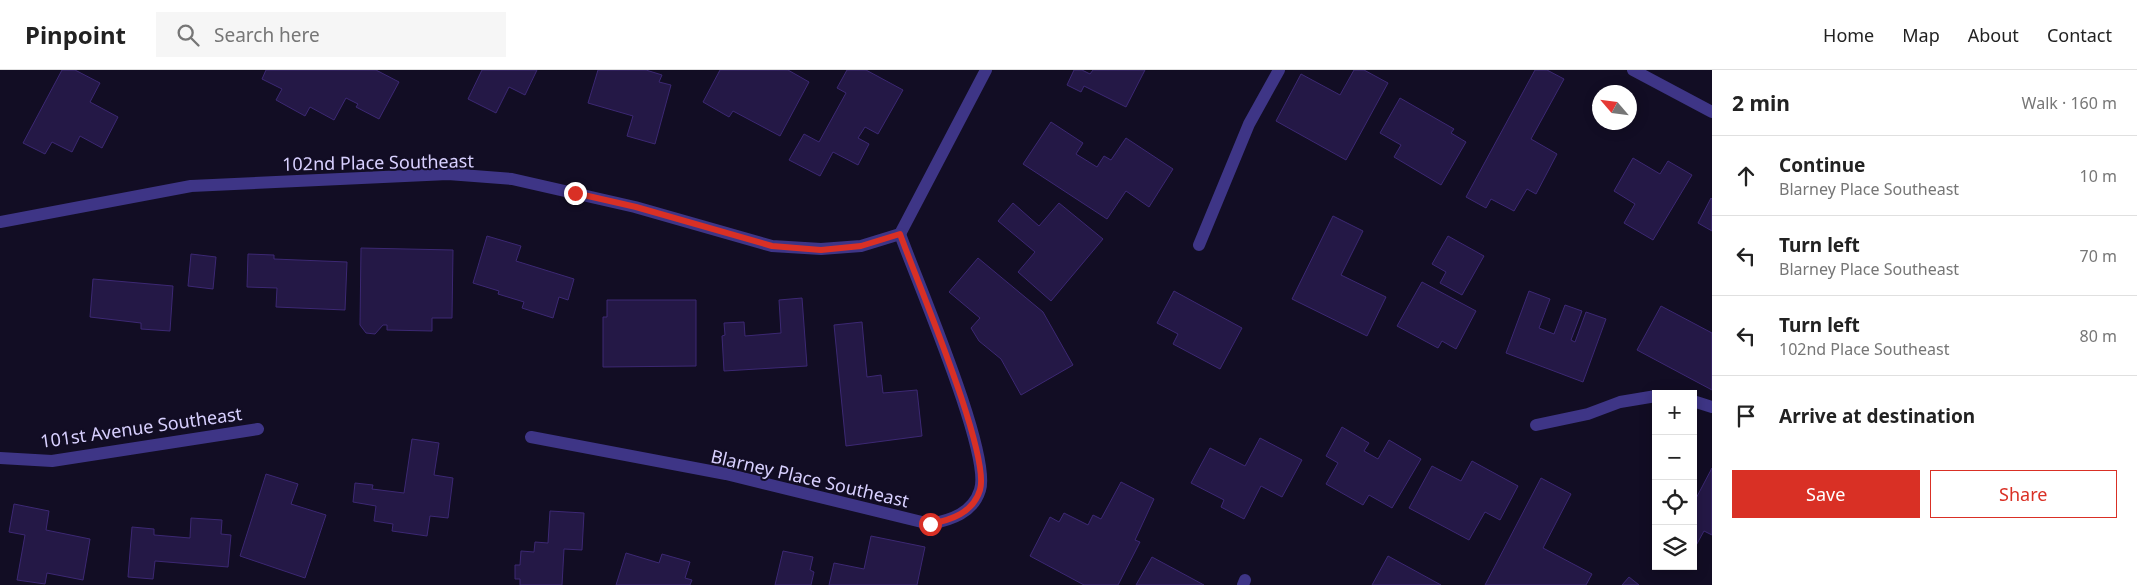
<!DOCTYPE html>
<meta charset="utf-8">
<style>
:root{--surface:#fff;--page:#f6f6f6;--text:#222;--muted:#767676;--line:#e0e0e0;--accent:#d93025}
body{margin:0;font-family:"Noto Sans",sans-serif;background:var(--page);color:var(--text)}
.controls{position:absolute;right:15px;bottom:15px;display:grid;overflow:hidden;border-radius:0px;box-shadow:0 2px 12px #0003}
.controls button{width:45px;height:45px;display:grid;place-items:center;padding:0;border:0;border-bottom:1px solid var(--line);background:var(--surface);color:var(--text);font:25px sans-serif}
.compass{position:absolute;left:1592px;top:15px;width:45px;height:45px;border-radius:50%;background:var(--surface);box-shadow:0 2px 12px #0003;rotate:298deg}
.stop{position:absolute;width:15px;height:15px;margin:-11px;border:4px solid #d93025;border-radius:50%;background:#fff}
.stop.end{background:#d93025;border-color:#fff;box-shadow:0 1px 5px #0008}
.list{margin:0;padding:0;list-style:none}
h2{display:flex;justify-content:space-between;align-items:center;height:65px;margin:0;padding:0 20px;font-size:21px}
h2 small{font-size:16px;font-weight:400;color:var(--muted)}
.list li{display:grid;grid-template-columns:32px 1fr auto;gap:15px;align-items:center;box-sizing:border-box;height:80px;padding:0 20px;border-top:1px solid var(--line)}
.list b{display:block;font-size:19px;white-space:nowrap}
.list p{margin:0;font-size:16px;white-space:nowrap;color:var(--muted)}
.list em{font-size:16px;font-style:normal;color:var(--muted)}
.actions{display:flex;gap:10px;padding:15px 20px}
.actions a{flex:1;padding:11px 0;border:1px solid var(--accent);border-radius:0px;text-align:center;font-size:18px;color:var(--accent)}
.actions .main{background:var(--accent);color:#fff}
.icon{flex:none;width:28px;height:28px;fill:none;stroke:currentColor;stroke-width:2;stroke-linecap:round;stroke-linejoin:round}
.map{position:relative;flex:none;width:1712px;height:515px;overflow:hidden}
header{display:flex;align-items:center;gap:30px;box-sizing:border-box;height:70px;padding:0 25px;background:var(--surface);border-bottom:1px solid var(--line)}
header strong{font-size:24px}
nav{display:flex;gap:28px;margin-inline-start:auto;font-size:18px}
.search{width:350px;height:45px;background:var(--page);display:flex;align-items:center;gap:12px;box-sizing:border-box;padding:0 18px;border-radius:0px;color:var(--muted);font-size:19px}
main{display:flex}
aside{flex:1;background:var(--surface)}
.map>svg:first-child{display:block}
.building{fill:#241846;stroke:#3c2873}
.lines{fill:none;stroke-linecap:round;stroke-linejoin:round}
.minor{stroke:#3e3586;stroke-width:12}
.route{stroke:#d93025;stroke-width:6}
.labels{text-anchor:middle;dominant-baseline:central;stroke-width:4;stroke-linejoin:round;paint-order:stroke}
.street-label{font-size:18px;fill:#d8d0ff;stroke:#120d24}
</style>
<header>
<strong>Pinpoint</strong>
<div class="search"><svg class="icon" aria-label="search" viewBox="0 0 24 24"><circle cx="10" cy="10" r="6"/><path d="M15 15l6 6"/></svg>Search here</div>
<nav><a>Home</a><a>Map</a><a>About</a><a>Contact</a></nav>
</header>
<main>
<div class="map">
<svg width="1712" height="515" viewBox="0 0 1712 515">
<rect width="100%" height="100%" fill="#120d24"/>
<g class="building">
<path d="M62 0H75L100 13 90 32 118 47 102 78 80 66 72 82 52 72 45 84 23 73Z"/>
<path d="M266 0H376L399 12 379 49 356 37 358 34 346 28 334 50 310 37 305 46 276 30 282 19 262 9Z"/>
<path d="M482 0H537L525 25 509 17 496 43 468 29Z"/>
<path d="M598 0H646L662 5 659 12 671 15 655 74 627 66 633 46 588 33Z"/>
<path d="M720 0H788L809 12 780 66 733 41 729 47 703 32Z"/>
<path d="M847 0H866L903 20 878 64 865 57 858 68 869 74 858 95 833 82 820 106 789 90 804 64 819 72 846 23 837 18Z"/>
<path d="M1074 0H1082L1090 4 1093 0H1145L1126 37 1084 16 1081 22 1067 15Z"/>
<path d="M1354 0H1364L1388 13 1346 90 1276 51 1301 4 1340 25Z"/>
<path d="M1535 0H1547L1564 9 1531 69 1557 84 1536 124 1527 119 1514 141 1491 129 1486 138 1466 127Z"/>
<path d="M1400 28 1454 59 1451 63 1466 72 1441 115 1394 87 1401 75 1380 63Z"/>
<path d="M1051 52 1083 73 1076 84 1097 97 1104 86 1111 90 1126 68 1173 99 1149 137 1126 121 1107 149 1023 94Z"/>
<path d="M1633 88 1660 104 1668 91 1692 105 1653 170 1624 153 1635 134 1614 121Z"/>
<path d="M1711 128 1712 129V161L1698 153Z"/>
<path d="M1013 133 1039 156 1059 133 1103 169 1051 231 1018 202 1035 182 998 151Z"/>
<path d="M1333 146 1363 161 1341 205 1386 227 1367 266 1292 229Z"/>
<path d="M487 166 521 176 516 191 574 209 568 230 559 227 553 248 522 238 524 232 498 224 499 221 473 213Z"/>
<path d="M1448 166 1484 186 1462 225 1440 213 1446 202 1432 194Z"/>
<path d="M361 178 453 180 452 248H432V261L387 260V255H383L375 264 366 263 360 255Z"/>
<path d="M191 184 216 187 213 219 188 216Z"/>
<path d="M248 184 274 185V189L347 192 345 240 276 237 277 218 247 217Z"/>
<path d="M978 188 1043 242 1073 295 1021 325 1001 289 979 271 971 258 980 248 949 222Z"/>
<path d="M93 209 173 216 170 261 141 259V253L90 247Z"/>
<path d="M1422 212 1476 241 1456 279 1442 271 1438 278 1397 256Z"/>
<path d="M1174 221 1242 258 1220 299 1173 274 1178 264 1157 253Z"/>
<path d="M1529 221 1550 229 1539 258 1554 264 1565 235 1582 241 1571 270 1575 272 1586 242 1606 249 1583 312 1506 283Z"/>
<path d="M802 228 807 296 724 301 722 266 725 265 724 253 744 252 745 266 781 263 779 230Z"/>
<path d="M607 230H696V296L603 297V247H607Z"/>
<path d="M1661 236 1712 263V320L1637 280Z"/>
<path d="M862 252 867 307 881 305 883 323 917 320 922 366 846 376 834 255Z"/>
<path d="M1342 357 1369 373 1364 381 1378 389 1389 370 1421 389 1392 438 1369 425 1363 435 1326 414 1338 393 1326 386Z"/>
<path d="M1260 368 1302 390 1282 427 1261 416 1244 449 1221 437 1224 430 1191 413 1210 378 1245 396Z"/>
<path d="M412 369 439 373 434 405 453 408 448 448 430 446 427 466 392 461 393 454 374 451 376 436 353 432 355 413 373 415 372 419 404 423Z"/>
<path d="M1472 391 1518 416 1500 450 1485 442 1469 470 1409 438 1432 396 1461 411Z"/>
<path d="M1712 398V465L1704 461 1693 481V434Z"/>
<path d="M266 404 298 414 291 434 326 445 305 508 240 486Z"/>
<path d="M1541 408 1571 424 1543 478 1592 504 1586 515H1485Z"/>
<path d="M1121 412 1154 429 1135 470 1140 472 1118 515H1084L1030 486 1050 447 1059 452 1064 443 1088 455 1093 445 1101 449Z"/>
<path d="M14 434 49 441 46 460 90 469 83 510 47 503 45 514 17 510 25 465 9 462Z"/>
<path d="M550 441 584 443 582 480 564 479 562 515H520V509H515V495H520L521 481 534 482 535 472 548 473Z"/>
<path d="M191 448 222 450 221 464 231 465 228 497 155 491 153 509 128 507 132 457 154 459V465L190 468Z"/>
<path d="M871 466 925 477 917 515H829L834 493 864 499Z"/>
<path d="M783 481 813 487 810 500 814 502 811 515H775Z"/>
<path d="M626 483 659 493 662 484 690 492 685 508 692 510 690 515H616Z"/>
<path d="M1388 486 1441 515H1372Z"/>
<path d="M1152 487 1204 515H1136Z"/>
<path d="M1629 507 1639 515H1622Z"/>
</g>
<g class="lines">
<g class="minor">
<path d="M1633 0 1712 42"/>
<path d="M0 152 191 116 448 104 512 109 635 137 772 176 821 179 861 176 900 164"/>
<path d="M900 164 986 0"/>
<path d="M1199 175 1249 54 1279 0"/>
<path d="M1693 331 1712 337"/>
<path d="M1536 355 1588 344 1620 332 1656 326"/>
<path d="M531 367 726 404 930 454C951 450 973 443 980 420 992 384 916 209 900 164"/>
<path d="M0 388 52 391 258 359"/>
<path d="M1243 515 1245 510"/>
</g>
</g>
<g class="lines">
<path class="route" d="M575 123 636 137 772 176 821 180 861 176 900 164C916 209 991 384 980 420 973 443 951 450 930 454"/>
</g>
<g class="labels">
<g class="street-label">
<text transform="translate(378 92) rotate(-1)">102nd Place Southeast</text>
<text transform="translate(141 357) rotate(-8)">101st Avenue Southeast</text>
<text transform="translate(810 408) rotate(13)">Blarney Place Southeast</text>
</g>
</g>
</svg>
<div class="controls">
<button>+</button>
<button>−</button>
<button><svg class="icon" aria-label="locate" viewBox="0 0 24 24"><circle cx="12" cy="12" r="6"/><path d="M12 2v4M12 18v4M2 12h4M18 12h4"/></svg></button>
<button><svg class="icon" aria-label="layers" viewBox="0 0 24 24"><path d="M12 4l9 5-9 5-9-5zM3 14l9 5 9-5"/></svg></button>
</div>
<svg class="compass" viewBox="-18 -18 36 36"><path d="M0-13l5 13h-10z" fill="#e53935"/><path d="M0 13l5-13h-10z" fill="#767676"/></svg>
<div class="stop" style="left:930px;top:454px"></div>
<div class="stop end" style="left:575px;top:123px"></div>
</div>
<aside>
<h2>2 min<small>Walk · 160 m</small></h2>
<ul class="list">
<li><svg class="icon" aria-label="ahead" viewBox="0 0 24 24"><path d="M12 20V5M6 11l6-6 6 6"/></svg><div><b>Continue</b><p>Blarney Place Southeast</p></div><em>10 m</em></li>
<li><svg class="icon" aria-label="left" viewBox="0 0 24 24"><path d="M17 20v-9H6M10 6l-5 5 5 5"/></svg><div><b>Turn left</b><p>Blarney Place Southeast</p></div><em>70 m</em></li>
<li><svg class="icon" aria-label="left" viewBox="0 0 24 24"><path d="M17 20v-9H6M10 6l-5 5 5 5"/></svg><div><b>Turn left</b><p>102nd Place Southeast</p></div><em>80 m</em></li>
<li><svg class="icon" aria-label="arrive" viewBox="0 0 24 24"><path d="M6 21V4h12l-3 4 3 4H6"/></svg><div><b>Arrive at destination</b></div></li>
</ul>
<div class="actions"><a class="main">Save</a><a>Share</a></div>
</aside>
</main>
